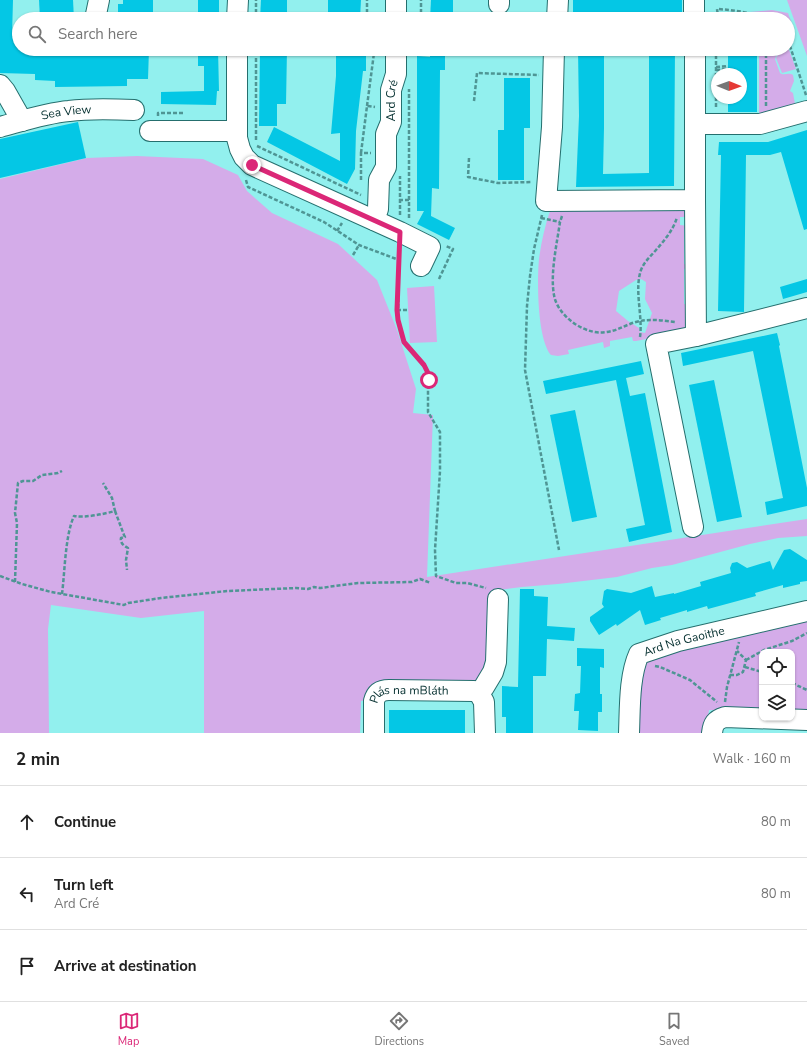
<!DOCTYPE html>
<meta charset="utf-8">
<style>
:root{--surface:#fff;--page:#f2f2f2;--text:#222;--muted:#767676;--line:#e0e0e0;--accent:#db2777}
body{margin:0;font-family:"Nunito Sans",sans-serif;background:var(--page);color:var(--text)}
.controls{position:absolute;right:12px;bottom:12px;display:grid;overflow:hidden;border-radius:8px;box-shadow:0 1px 3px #0004}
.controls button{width:36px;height:36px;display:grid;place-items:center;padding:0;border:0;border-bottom:1px solid var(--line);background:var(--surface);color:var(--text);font:20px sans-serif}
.compass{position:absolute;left:711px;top:68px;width:36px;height:36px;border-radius:50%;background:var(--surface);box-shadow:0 1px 3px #0004;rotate:91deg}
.stop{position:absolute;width:12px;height:12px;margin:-9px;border:3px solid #db2777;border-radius:50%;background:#fff}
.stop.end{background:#db2777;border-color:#fff;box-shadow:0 1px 4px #0008}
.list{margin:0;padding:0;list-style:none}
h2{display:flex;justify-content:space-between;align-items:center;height:52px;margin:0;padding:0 16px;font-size:17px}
h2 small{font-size:13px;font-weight:400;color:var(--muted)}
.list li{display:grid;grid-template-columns:26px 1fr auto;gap:12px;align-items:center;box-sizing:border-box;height:72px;padding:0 16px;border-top:1px solid var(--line)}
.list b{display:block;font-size:15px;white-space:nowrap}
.list p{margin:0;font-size:13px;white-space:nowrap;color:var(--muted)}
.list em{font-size:13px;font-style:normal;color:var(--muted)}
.icon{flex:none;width:22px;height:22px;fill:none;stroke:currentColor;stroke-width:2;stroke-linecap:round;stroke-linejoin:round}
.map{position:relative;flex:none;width:807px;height:733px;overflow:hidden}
.search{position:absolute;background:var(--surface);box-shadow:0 1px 3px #0004;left:12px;right:12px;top:12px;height:44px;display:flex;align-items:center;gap:10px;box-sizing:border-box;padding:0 14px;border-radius:22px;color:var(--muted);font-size:15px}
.sheet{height:268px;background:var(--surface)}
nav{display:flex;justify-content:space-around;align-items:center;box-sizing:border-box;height:56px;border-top:1px solid var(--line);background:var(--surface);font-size:11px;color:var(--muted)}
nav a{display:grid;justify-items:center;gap:2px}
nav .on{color:var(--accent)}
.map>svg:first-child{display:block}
.green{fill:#d4ace9;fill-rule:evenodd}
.building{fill:#04c7e5}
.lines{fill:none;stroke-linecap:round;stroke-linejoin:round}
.minor-casing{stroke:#256f6e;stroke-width:22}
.path{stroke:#4f9594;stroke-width:2.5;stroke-dasharray:4 2;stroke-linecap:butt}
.minor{stroke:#fff;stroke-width:20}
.route{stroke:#db2777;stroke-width:5}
.labels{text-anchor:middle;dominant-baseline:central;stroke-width:3;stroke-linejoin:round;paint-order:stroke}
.street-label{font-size:12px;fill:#032e2e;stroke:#9ffdfb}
</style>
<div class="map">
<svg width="807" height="733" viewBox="0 0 807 733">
<rect width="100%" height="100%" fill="#92f0ee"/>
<g class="green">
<path d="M787 0H807V56Z"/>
<path d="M772 10 788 13 792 24 788 25V19H759V15L750 12Z"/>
<path d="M788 47 796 69 782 73 776 58 781 49H788Z"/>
<path d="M759 49H779L775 59 780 73C784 76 788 72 793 75L794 81 790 91 793 93 795 104 759 114Z"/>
<path d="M137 156 203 159 238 175 247 191 272 213 338 244 377 280 397 330 416 389 413 413 433 415 427 577 807 519V536L778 538 750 544 672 565 652 568 617 577 558 584 522 587 499 590 489 662 476 683 361 701 360 733H204V611L141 618 51 605 48 629 49 733H0V179L87 158Z"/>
<path d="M634 206 635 211 672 210 686 207 689 217H680V225L689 226V228L684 229V264H689V268L684 269V304H692L690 327 679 333 636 341H633L632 337 610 341V346L604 348 603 342 568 350 569 354 558 356 551 355C537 339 537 280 539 259 541 243 545 226 550 211H614ZM641 279 646 282 645 299 652 313 645 333 640 332 639 328 628 321 616 311 619 291 636 280Z"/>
<path d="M434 286 437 342 410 343 407 288Z"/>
<path d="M807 618V713H792V652H762V712L709 710 706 733H636L639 667 646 659Z"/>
</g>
<g class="building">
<path d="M0 0H13L12 36H19V49H47V52L90 53 111 51 132 52V49H149L148 79H127V86L55 87V81L35 80V74L0 73Z"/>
<path d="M39 0H73L74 19H40Z"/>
<path d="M123 0H153V15H144V19H118V4H123Z"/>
<rect x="198" y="0" width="21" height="19"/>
<path d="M261 0H287V19H260Z"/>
<path d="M328 0H361L360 19H328Z"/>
<path d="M431 0H453V19H430Z"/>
<rect x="573" y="0" width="109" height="19"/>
<path d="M198 49H218L219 91H217L216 105 161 104V92L204 91V66H198Z"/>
<path d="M260 49H287L286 104H277V126H259Z"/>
<path d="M336 49H360V54L366 55V71H363L356 131 355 169 347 184 267 142 274 127 340 161V133L331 134 336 76Z"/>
<path d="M430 49H445V70H440L439 189 432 188 431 216 455 228 449 240 417 224 424 211H417V56L430 57Z"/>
<path d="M578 49H604V128L603 174 649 173V49H675L674 186 576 187 579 116Z"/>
<path d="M728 49H757V112H728V98H741V74H728Z"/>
<path d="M504 78H530V128H524V180H498V130H504Z"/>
<path d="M78 122 86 158 0 178V139Z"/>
<path d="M807 130V229L804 230 781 152 770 155H746L744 312 718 311 721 155H718L719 142H768Z"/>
<path d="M807 279V292L783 299 780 287Z"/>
<path d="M777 333 780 345 779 346 807 488V506L767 515 765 502 783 498 753 351 683 366 681 353Z"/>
<path d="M641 361 644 374 626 378 630 396 645 393 672 532 629 542 626 529 645 525 616 380 546 394 543 381Z"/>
<path d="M714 380 742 517 717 522 689 385Z"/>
<path d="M575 410 597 517 572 522 550 415Z"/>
<path d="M790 549 807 560V581L800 582V584L783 588V585L755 593 756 596 708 609 707 606 687 612V610L660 618 661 620 645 625 640 610 617 626 616 624 599 635 590 621V617L604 607 602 604 604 591 607 589 631 593 652 586 655 597 674 593V594L701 586 700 582 731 573 730 568 732 563 737 562 747 568 770 561 773 570 784 550Z"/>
<path d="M520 589H534V596L548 597 547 626 575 628 574 641 547 639 546 676H533V733H506V717H502V686L518 687Z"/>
<path d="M577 648 604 649V668L600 667V694H602V712H598V731L578 730 579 711H574L575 694 580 693 581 666H577Z"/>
<rect x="389" y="710" width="76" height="23"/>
</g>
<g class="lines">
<g class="minor-casing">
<g id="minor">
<path d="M694 0V19"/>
<path d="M499 4V0"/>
<path d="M95 19 99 0"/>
<path d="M237 19 238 0"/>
<path d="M396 19V0"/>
<path d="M557 19 558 0"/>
<path d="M237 49V138L240 149 244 157 252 165 400 232 430 247 421 266"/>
<path d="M554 49 552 127 546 201 695 200V49"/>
<path d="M0 85 5 91 22 121"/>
<path d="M695 124H760L807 111"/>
<path id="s1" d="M0 127C22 121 46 113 69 111 91 108 113 109 134 110"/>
<path d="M150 131H237"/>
<path d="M695 200 696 336 807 308"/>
<path id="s2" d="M374 220 378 209 379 180 386 167V134L391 122V90L396 74V49"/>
<path d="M693 527 656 344 696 336"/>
<path d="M479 693 484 687 493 672 496 662 498 599"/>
<path d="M479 693 484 702 485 733"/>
<path id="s3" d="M374 733V701C376 693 381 690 389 690L474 691 479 693"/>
<path id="s4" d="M629 733C630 708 629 676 639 654L678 641 807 611"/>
<path d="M712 733C713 724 715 720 725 717L807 720"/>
</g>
</g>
<g class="path">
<path d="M709 16H718L717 9C734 10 750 12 766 19"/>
<path d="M256 19V0"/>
<path d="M367 19V0"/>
<path d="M421 19V0"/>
<path d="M788 40 806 95"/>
<path d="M367 49V53L380 54"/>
<path d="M716 49V108"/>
<path d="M411 54 421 53V49"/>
<path d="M716 67 728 66"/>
<path d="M716 70 728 69"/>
<path d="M474 101 477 73 539 75"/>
<path d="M367 106 374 53"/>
<path d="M766 106V49"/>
<path d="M158 116V113H184"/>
<path d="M256 140V49"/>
<path d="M257 146 361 195"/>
<path d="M361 153 367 106 375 107"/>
<path d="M469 158 468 177 498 183 532 182"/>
<path d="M246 180 248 187 324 222 359 245 399 260"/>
<path d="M361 180V153H371"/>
<path d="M399 200H409"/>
<path d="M400 215V176"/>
<path d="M542 215 534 249 530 276 527 306 525 370 559 550"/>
<path d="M562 216 560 222C557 243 550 274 554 295 556 307 565 317 575 324 585 330 595 334 607 332 615 331 622 327 630 324 644 318 660 320 675 322"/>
<path d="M409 218V89"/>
<path d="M541 218 560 222"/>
<path d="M337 231 342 223"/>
<path d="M399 250 398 320 404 342 419 359 428 373V412L440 432V471L435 550 436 576 456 583H467L486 588"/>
<path d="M353 255 359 245"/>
<path d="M439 279 453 249 446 246"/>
<path d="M397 310H408"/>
<path d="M640 337C643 316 634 290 641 270 644 262 650 257 656 250 664 241 674 229 677 217"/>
<path d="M115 511 124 535 125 537 121 538C120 543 124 546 128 548L126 560 127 570"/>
<path d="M0 576 22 584 51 592 124 605 128 603 161 598 227 591 296 588 308 589 314 587 320 588 358 583 412 582 420 579 431 583"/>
<path d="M15 582 17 523 15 513 18 483 23 481H33L42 475 58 473 62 471"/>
<path d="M62 594C65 571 65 536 74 516 85 518 104 514 115 511L112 498 103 483"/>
<path d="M746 660 764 650 792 641 807 633"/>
<path d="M655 666 660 667 690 680 717 702"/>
<path d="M745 667 762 672"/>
<path d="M730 675H737L743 672 746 660 737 651"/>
<path d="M792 683 807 690"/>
<path d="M725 702 727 687 739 642"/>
</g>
<use href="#minor" class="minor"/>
</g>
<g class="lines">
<path class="route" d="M252 165 400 232 397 310 398 320 404 342 424 365 428 373 429 380"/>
</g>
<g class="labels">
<g class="street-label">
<text stroke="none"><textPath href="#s2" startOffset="123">Ard Cré</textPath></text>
<text stroke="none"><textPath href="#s1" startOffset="68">Sea View</textPath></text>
<text stroke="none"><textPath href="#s4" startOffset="127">Ard Na Gaoithe</textPath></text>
<text stroke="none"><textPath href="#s3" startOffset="71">Plás na mBláth</textPath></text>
</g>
</g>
</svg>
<div class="controls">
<button><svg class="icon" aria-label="locate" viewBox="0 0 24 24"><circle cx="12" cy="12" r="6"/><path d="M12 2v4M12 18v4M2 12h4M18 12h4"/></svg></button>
<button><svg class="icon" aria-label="layers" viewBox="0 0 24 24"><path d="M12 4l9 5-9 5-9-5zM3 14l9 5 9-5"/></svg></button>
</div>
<svg class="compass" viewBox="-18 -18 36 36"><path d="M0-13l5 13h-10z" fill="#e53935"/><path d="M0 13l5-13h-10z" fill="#767676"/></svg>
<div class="stop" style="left:429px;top:380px"></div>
<div class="stop end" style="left:252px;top:165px"></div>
<div class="search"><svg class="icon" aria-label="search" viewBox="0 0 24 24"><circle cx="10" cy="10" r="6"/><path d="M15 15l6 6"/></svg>Search here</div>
</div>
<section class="sheet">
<h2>2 min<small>Walk · 160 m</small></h2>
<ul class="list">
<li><svg class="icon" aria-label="ahead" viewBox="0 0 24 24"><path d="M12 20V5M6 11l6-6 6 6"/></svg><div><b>Continue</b></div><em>80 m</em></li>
<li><svg class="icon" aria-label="left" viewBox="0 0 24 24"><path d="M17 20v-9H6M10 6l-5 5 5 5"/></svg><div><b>Turn left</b><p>Ard Cré</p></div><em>80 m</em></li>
<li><svg class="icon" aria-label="arrive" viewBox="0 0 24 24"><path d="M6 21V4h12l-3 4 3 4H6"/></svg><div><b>Arrive at destination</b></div></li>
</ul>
</section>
<nav>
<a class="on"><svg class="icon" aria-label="map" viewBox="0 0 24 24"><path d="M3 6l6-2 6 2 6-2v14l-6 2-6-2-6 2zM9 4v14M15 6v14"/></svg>Map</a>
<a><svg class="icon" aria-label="directions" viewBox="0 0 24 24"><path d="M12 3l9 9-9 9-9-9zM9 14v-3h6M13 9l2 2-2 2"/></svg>Directions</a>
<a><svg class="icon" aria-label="saved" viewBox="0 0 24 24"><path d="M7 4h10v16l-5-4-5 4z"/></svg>Saved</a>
</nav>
